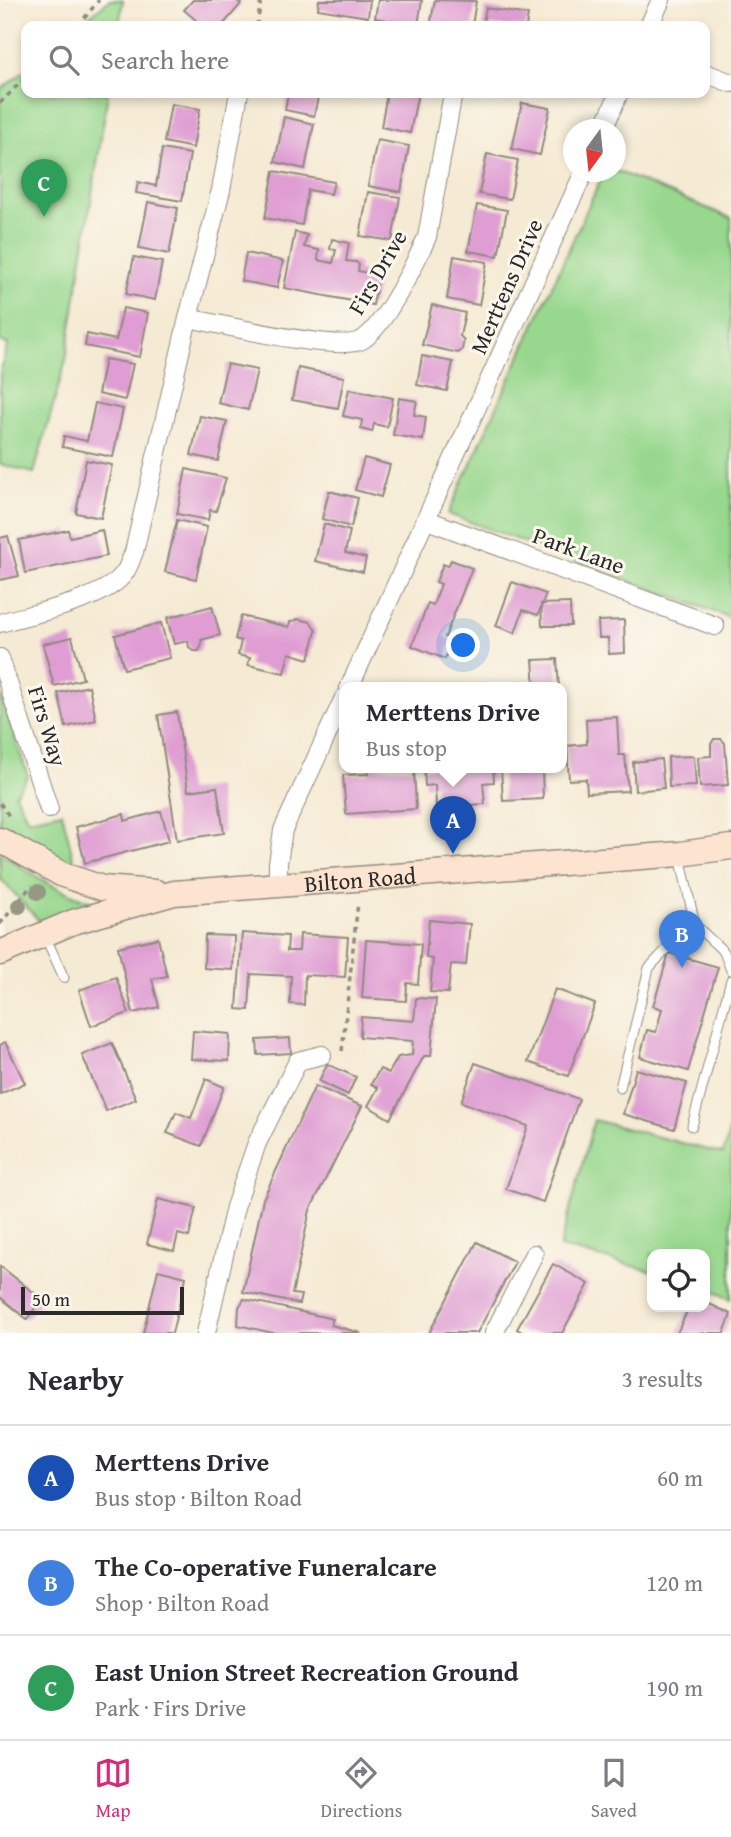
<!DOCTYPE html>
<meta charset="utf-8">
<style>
:root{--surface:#fff;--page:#f2f2f3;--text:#2b2b33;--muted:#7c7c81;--line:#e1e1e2;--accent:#db2777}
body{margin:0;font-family:"Gentium Book Plus",serif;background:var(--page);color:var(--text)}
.controls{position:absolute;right:21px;bottom:21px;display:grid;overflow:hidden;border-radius:14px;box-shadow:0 4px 10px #0003}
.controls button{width:63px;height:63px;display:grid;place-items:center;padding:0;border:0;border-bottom:2px solid var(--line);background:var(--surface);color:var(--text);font:35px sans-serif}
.compass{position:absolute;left:563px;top:119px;width:63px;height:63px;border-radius:50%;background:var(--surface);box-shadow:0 4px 10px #0003;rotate:195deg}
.scale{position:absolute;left:21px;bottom:18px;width:163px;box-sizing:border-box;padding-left:7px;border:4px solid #2b2b2b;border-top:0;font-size:19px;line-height:24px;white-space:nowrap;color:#2b2b2b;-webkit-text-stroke:5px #fbf7ec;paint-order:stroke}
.you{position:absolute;left:464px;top:646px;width:24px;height:24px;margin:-18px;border:5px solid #fff;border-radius:50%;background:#1a73e8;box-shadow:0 0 0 10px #1a73e833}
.badge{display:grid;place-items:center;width:46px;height:46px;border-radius:50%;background:var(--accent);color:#fff;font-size:23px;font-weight:700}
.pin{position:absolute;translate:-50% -58px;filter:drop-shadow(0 2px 4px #0008)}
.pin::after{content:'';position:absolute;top:37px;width:24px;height:21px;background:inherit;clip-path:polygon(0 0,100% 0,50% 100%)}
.popup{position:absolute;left:339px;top:682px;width:228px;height:91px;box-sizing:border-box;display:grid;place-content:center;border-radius:14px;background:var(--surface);filter:drop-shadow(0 2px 5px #0005);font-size:23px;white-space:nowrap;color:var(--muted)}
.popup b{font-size:26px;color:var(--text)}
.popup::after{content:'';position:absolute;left:50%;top:100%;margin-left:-14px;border:14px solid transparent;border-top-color:var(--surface)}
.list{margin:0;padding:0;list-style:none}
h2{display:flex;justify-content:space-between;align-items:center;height:91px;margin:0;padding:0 28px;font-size:30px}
h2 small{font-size:23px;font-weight:400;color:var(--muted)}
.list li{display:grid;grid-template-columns:46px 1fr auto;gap:21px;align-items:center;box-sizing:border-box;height:105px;padding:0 28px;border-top:2px solid var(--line)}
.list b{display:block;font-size:26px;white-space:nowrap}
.list p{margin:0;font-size:23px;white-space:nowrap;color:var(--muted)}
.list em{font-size:23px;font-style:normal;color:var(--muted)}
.icon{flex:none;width:38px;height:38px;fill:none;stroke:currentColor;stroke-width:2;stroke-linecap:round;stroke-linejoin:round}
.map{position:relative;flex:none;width:731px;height:1333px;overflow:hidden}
.search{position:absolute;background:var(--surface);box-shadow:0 4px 10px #0003;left:21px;right:21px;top:21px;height:77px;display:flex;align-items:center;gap:18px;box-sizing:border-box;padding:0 24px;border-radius:14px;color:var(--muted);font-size:26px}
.sheet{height:406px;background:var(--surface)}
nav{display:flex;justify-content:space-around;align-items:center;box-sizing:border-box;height:98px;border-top:2px solid var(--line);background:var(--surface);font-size:19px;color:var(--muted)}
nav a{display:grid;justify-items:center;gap:4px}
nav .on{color:var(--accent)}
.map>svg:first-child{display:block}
.green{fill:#98d88e;stroke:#62825c;stroke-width:2}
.building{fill:#df9dd3}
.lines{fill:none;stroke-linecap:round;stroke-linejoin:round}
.lane-casing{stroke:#908a7f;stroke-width:11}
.street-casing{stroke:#908a7f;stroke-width:20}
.secondary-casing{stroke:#908a7f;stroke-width:27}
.path{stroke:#908a7f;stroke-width:3.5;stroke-dasharray:5 5;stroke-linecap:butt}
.lane{stroke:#fff;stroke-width:9}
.street{stroke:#fff;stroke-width:18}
.secondary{stroke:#fde4d1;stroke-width:24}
.tree{fill:#959984}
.labels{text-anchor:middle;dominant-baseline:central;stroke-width:6;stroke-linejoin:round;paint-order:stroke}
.street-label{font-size:23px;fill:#2b2b2b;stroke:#fbf7ec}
</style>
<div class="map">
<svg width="731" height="1333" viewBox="0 0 731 1333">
<rect width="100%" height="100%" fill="#fbf7ec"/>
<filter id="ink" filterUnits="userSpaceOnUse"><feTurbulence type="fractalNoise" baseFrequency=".0143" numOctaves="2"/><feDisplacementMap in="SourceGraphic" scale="14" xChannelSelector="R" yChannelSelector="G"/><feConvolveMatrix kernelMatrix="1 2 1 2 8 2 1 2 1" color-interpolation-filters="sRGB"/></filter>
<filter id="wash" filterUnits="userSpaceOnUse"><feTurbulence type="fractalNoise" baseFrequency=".00686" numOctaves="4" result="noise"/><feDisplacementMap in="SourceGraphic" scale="28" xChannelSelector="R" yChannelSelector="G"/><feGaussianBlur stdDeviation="1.57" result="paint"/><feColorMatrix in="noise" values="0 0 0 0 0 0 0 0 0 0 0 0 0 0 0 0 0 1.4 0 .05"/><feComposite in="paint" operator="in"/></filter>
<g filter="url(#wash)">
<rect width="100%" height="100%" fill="#f5ead3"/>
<g class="green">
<path d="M109 0H123L119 26H78Z"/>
<path d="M26 70V93H108L66 360 34 473 0 464V373L8 344 0 341V90Z"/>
<path d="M616 171 731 218V618L448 514 604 172Z"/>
<path d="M0 694 28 776 15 794 28 819 62 812 75 866 57 860 0 825Z"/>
<path d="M0 852C31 874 54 889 91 902L43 925 0 878Z"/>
<path d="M594 1120 723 1154 731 1125V1299L705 1288V1254H652V1271L560 1247Z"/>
</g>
<g id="blocks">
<g class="building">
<path d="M193 0H236L241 4 222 26H203L184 10Z"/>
<path d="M319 0H370L368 17 318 9Z"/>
<path d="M378 0H422L418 25 375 18Z"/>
<path d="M435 0 476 1 472 26H430Z"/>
<path d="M486 8 528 15 526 26H482Z"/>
<path d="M288 93H319L314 116 285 110Z"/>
<path d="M387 93H418L410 133 381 127Z"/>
<path d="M522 103 550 108 540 155 512 149Z"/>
<path d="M171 104 200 109 193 148 164 142Z"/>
<path d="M284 117 314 124 305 169 275 162Z"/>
<path d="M377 140 409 146 401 192 368 186Z"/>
<path d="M162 149 190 154 182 201 136 193 138 182 156 186Z"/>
<path d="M487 154 518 160 510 199 479 194Z"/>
<path d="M274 171 334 182 331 194 308 190 302 225 265 218Z"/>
<path d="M368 192 400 197 392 241 360 236Z"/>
<path d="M148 202 178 208 169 254 139 248Z"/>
<path d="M477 205 507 210 498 256 468 251Z"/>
<path d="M295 232 307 235 304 247 319 250 318 260 333 263 336 250 330 249 332 239 349 243 346 261 356 262 359 265 358 271 379 275 373 305 284 288Z"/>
<path d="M246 253 283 261 277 288 241 281Z"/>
<path d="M454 256 487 262 479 305 447 299Z"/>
<path d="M134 257 162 262 155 300 126 294Z"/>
<path d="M432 305 465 313 460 336 464 340 462 350 458 353 422 345Z"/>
<path d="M123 308 148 313 140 357 85 346 87 334 116 340Z"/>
<path d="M422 356 453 362 447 391 417 385Z"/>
<path d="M105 359 133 364 125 400 98 394Z"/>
<path d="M227 364 257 370 248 410 218 403Z"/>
<path d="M298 368 344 377 338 408 292 400Z"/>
<path d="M349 389 393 398 387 427 374 424 372 432 361 429 362 420 343 416Z"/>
<path d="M399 398 417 401 414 415 426 417 423 440 393 435Z"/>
<path d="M95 403 123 409 113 457 62 447 64 436 87 441Z"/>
<path d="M200 416 227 421 218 461 191 455Z"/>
<path d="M364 458 390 465 381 497 355 490Z"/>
<path d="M86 460 112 465 101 518 76 513Z"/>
<path d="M186 469 226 478 216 511 210 510 208 520 177 514Z"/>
<path d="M329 491 358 498 351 527 322 519Z"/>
<path d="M177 520 207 527 196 579 165 572Z"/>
<path d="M324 524 350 531 345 553 366 558 363 572 315 561Z"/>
<path d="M68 530 70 537 102 530 107 556 25 573 19 540Z"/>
<path d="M8 536 19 576 0 580V538Z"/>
<path d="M451 560 472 568 445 637 452 640 445 659 412 646 428 603 433 605 441 584 436 582 443 564 448 566Z"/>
<path d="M512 582 546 594 538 615 523 610 515 633 496 626Z"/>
<path d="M570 603 571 626H542L541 604Z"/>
<path d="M212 606 220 635 201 640 202 644 199 651H194L189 647 188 641 174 644 167 618Z"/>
<path d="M241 616 289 627 290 622 298 619 311 622 316 631 309 659 289 653 284 673 248 665 250 658 238 655 241 641 235 639Z"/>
<path d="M624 620 625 653 609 654 608 638H599L598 621Z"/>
<path d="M161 623 170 658 124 669 115 635Z"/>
<path d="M72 637 83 679 54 686 43 644Z"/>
<path d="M557 659 559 688H535L533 660Z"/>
<path d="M89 686 96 720 66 727 58 693Z"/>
<path d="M177 712 188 791 217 787 224 833 177 840 158 715Z"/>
<path d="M617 717 619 755H625L628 791 587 793 586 779 569 780 567 746 587 744 586 719Z"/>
<path d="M714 739H721L725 743 728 785 700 787 698 757 711 756V744Z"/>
<path d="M694 756 696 786 669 787 668 757Z"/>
<path d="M661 759 664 788 635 791 633 762Z"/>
<path d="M368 768H414L416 809 346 814 343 775 368 774Z"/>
<path d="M424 768H493L494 782 483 783 485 804 436 807 435 785 425 786Z"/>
<path d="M501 768H542L543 799 503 801Z"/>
<path d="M161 811 169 841 85 863 76 827 124 814 125 821Z"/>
<path d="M429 920 470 924 466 965 451 964 448 993 430 992 433 959 426 958Z"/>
<path d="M242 933 288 936 287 951H299L300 934 348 937 345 977 305 975 304 1005 290 1004 291 976 251 974 249 1010 237 1009Z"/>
<path d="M205 935 234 936 233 970 204 968Z"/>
<path d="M158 938 167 976 152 979 159 1007 133 1013 118 947Z"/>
<path d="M366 940 421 944 418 984 407 983 406 1001 362 998Z"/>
<path d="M669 953 718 967 688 1071 640 1057 647 1030 656 1032 662 1009 653 1006Z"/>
<path d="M116 977 129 1013 91 1026 79 990Z"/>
<path d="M555 989 595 1004 568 1076 528 1062Z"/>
<path d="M416 998 436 999 431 1056H424L390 1119 368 1106 378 1088 371 1084 380 1069 389 1073 398 1057 412 1055 413 1041 360 1037 361 1017 414 1021Z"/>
<path d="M193 1031 230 1034 229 1061 191 1059Z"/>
<path d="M290 1038 291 1053 258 1055 257 1040Z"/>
<path d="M5 1042 25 1083 0 1094V1045Z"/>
<path d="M112 1043 136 1099 106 1111 82 1055Z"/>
<path d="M475 1063 579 1099 543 1202 506 1189 528 1126 461 1102Z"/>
<path d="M327 1064 356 1077 348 1095 319 1081Z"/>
<path d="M636 1069 687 1083 674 1129 623 1114Z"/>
<path d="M206 1079 224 1087 201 1146 167 1133 176 1112 191 1118Z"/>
<path d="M315 1086 362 1106 310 1210 292 1294 301 1295 299 1304 243 1292 263 1199Z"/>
<path d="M158 1199 196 1208 189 1237 178 1234 174 1251 147 1244Z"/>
<path d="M477 1242 515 1262 477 1333H429Z"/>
<path d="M553 1264 589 1284 562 1333H524L517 1329Z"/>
<path d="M0 1266 42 1299 27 1319 0 1297Z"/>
<path d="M158 1270 186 1277 172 1333H143Z"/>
<path d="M244 1299 333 1319 331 1325 361 1333H273L238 1325 239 1307Z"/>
<path d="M705 1302 731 1314 724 1333H677L689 1307H705Z"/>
</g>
</g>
</g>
<g filter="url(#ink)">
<use href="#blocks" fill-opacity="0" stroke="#908a7f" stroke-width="2"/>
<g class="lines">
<g class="lane-casing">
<g id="lane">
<path d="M680 856 695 925 724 952 731 970"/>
<path d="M45 936 64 978"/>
<path d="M620 1088 649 968 679 936 695 925"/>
<path d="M692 1126 731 980"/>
</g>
</g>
<g class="street-casing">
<g id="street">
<path d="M649 26 661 0"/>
<path d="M705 73 731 83"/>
<path d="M603 130 619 93"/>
<path d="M188 318C218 324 340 353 362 340 384 327 416 262 427 237L453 93"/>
<path d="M427 520 715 626"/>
<path d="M0 623C33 613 106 601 125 572 129 566 131 559 134 552L188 318 221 190 239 93"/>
<path d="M0 658 49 809"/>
<path d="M349 688 584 172"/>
<path d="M278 884V863L283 830 344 698"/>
<path d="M206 1333 235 1207 257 1143 298 1061 322 1055"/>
<path d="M494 1333 534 1254"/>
</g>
</g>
<g class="secondary-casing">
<g id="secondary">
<path d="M0 840 63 875 102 888 156 892"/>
<path id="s1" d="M0 953 73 922 174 893 680 854 731 847"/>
</g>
</g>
<g class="path">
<path d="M78 26 99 0"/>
<path d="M257 26 261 0"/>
<path d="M0 103 26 77"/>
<path d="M0 803 11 819"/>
<path d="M0 924 32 885"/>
<path d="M342 1051 358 902"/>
</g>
<use href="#lane" class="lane"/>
<use href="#street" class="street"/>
<use href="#secondary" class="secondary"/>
</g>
<g class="tree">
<circle cx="38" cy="892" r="8"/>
<circle cx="19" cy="906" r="8"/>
</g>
</g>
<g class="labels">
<g class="street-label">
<text transform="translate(377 272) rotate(-60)">Firs Drive</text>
<text transform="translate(506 286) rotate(-66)">Merttens Drive</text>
<text transform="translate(579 550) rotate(20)">Park Lane</text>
<text transform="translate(48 726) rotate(73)">Firs Way</text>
<text stroke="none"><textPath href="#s1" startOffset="371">Bilton Road</textPath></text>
</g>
</g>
</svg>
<div class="controls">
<button><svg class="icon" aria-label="locate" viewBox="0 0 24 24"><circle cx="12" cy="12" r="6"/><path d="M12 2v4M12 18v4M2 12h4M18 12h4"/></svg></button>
</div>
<svg class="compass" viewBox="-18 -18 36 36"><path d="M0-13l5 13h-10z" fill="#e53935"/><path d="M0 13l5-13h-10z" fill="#7c7c81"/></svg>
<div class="scale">50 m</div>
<div class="you"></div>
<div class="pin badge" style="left:453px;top:854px;background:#1a4fb4">A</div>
<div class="popup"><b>Merttens Drive</b>Bus stop</div>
<div class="pin badge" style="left:682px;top:968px;background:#3f7fe0">B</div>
<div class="pin badge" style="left:44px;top:217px;background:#2e9e5b">C</div>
<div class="search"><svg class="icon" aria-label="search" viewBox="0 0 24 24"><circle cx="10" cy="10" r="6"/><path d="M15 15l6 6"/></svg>Search here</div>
</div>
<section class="sheet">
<h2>Nearby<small>3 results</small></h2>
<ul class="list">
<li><span class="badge" style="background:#1a4fb4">A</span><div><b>Merttens Drive</b><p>Bus stop · Bilton Road</p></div><em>60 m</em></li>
<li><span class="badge" style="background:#3f7fe0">B</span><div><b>The Co-operative Funeralcare</b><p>Shop · Bilton Road</p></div><em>120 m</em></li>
<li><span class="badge" style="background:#2e9e5b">C</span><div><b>East Union Street Recreation Ground</b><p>Park · Firs Drive</p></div><em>190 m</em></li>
</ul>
</section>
<nav>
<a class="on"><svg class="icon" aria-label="map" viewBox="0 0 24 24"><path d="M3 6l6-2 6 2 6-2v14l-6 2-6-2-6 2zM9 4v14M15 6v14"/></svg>Map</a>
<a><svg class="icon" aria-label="directions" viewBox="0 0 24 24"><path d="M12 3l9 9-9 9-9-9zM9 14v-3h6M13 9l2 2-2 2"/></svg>Directions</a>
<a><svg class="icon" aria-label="saved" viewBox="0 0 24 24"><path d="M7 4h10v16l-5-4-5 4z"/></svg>Saved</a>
</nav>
